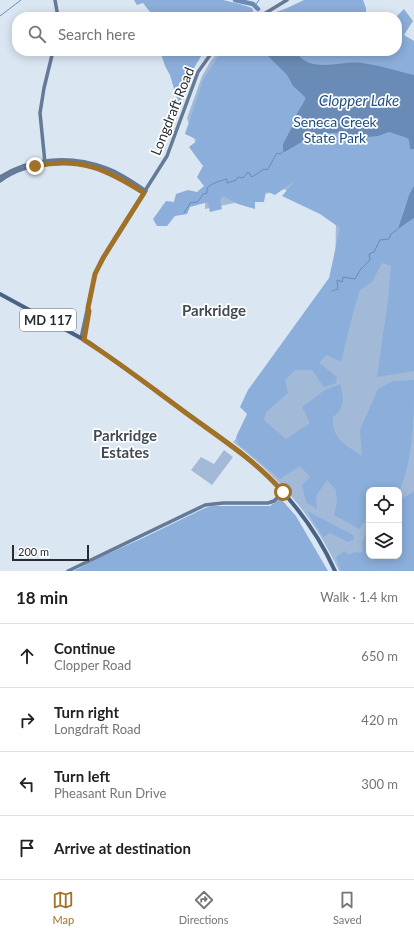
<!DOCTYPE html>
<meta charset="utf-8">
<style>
:root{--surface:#fff;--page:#f6f6f6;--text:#202124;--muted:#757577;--line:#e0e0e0;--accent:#a17125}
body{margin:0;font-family:Lato,sans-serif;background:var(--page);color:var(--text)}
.controls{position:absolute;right:12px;bottom:12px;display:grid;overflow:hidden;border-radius:8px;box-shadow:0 2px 10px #0003}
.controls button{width:36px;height:36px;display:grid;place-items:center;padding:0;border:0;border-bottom:1px solid var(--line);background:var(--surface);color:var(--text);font:20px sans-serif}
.scale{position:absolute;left:12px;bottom:10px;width:77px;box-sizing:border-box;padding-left:4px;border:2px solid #292d32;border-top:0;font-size:11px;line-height:14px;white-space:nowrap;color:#292d32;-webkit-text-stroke:3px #fff;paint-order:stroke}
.stop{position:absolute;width:12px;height:12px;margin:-9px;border:3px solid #a17125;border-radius:50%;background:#fff}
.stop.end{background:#a17125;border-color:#fff;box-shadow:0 1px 4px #0008}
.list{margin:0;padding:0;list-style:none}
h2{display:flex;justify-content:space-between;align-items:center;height:52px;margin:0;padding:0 16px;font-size:17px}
h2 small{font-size:13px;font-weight:400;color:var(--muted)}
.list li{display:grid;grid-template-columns:26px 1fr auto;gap:12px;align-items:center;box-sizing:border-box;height:64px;padding:0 16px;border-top:1px solid var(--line)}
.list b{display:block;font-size:15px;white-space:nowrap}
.list p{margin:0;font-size:13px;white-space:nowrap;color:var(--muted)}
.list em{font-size:13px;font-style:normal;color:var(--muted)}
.icon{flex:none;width:22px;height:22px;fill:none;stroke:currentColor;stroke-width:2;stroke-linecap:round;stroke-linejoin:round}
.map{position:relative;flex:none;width:414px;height:571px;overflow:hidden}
.search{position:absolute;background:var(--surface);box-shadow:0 2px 10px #0003;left:12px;right:12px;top:12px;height:44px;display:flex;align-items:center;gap:10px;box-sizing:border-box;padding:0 14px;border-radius:16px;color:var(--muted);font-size:15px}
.sheet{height:308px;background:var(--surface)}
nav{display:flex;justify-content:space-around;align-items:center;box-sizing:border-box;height:56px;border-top:1px solid var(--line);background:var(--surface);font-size:11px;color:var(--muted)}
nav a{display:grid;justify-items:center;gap:2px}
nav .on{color:var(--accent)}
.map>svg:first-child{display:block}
.green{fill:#a2bad8;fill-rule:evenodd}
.forest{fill:#8baeda}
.water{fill:#6a8bb5}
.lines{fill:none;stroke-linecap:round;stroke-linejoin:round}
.stream{stroke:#6a8bb5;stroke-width:1}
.river{stroke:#6a8bb5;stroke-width:4.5}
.secondary{stroke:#647a96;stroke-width:3.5}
.primary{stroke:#476283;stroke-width:4}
.route{stroke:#a17125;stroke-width:5}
.labels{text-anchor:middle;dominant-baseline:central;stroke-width:3.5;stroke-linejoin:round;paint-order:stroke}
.shield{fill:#fff;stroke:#696c70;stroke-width:1}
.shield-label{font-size:13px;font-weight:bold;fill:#292d32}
.street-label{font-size:14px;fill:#292d32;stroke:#fff}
.park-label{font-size:14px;fill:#1e4d84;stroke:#fff}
.water-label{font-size:15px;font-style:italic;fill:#235289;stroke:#fff}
.neighbourhood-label{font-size:15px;font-weight:bold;fill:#414954;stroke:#fff}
</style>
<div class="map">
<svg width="414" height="571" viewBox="0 0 414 571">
<rect width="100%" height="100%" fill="#dbe6f3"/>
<g class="green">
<path d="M414 44V571H339C314 517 280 478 233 442L266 408 335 280 336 218 288 194 285 189 261 195 254 199 205 209 206 174 187 118 202 76 210 62 219 51H397ZM369 490H399V556H369Z"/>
<path d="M224 450 233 457 212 485 191 470 201 457 214 464Z"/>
</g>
<g class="forest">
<path d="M134 0H223L240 4 252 8 254 13 247 17H154L143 3 137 5Z"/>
<path d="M304 0H363L366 8V17H272L271 14 287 8Z"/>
<path d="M404 9 413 21 404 35 414 41V75C397 71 379 65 362 63 340 61 311 74 295 51H397V17H396Z"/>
<path d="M160 51H205C192 67 186 87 179 106L170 75 165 66Z"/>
<path d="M225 51H264L287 75 290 82 298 91 305 97V102L296 115 292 127 283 144V150L287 152 293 146 303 141 327 133H336L360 138 378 136 389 132 406 138 409 140 410 148 414 149V186L409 195 401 217 402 227 414 218V371L377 377 388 300 391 266 382 263 372 282 360 290 353 313 341 362 327 355 319 363 337 377 336 383 324 387 312 370H295L285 380 288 393 266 412 264 420 286 439 310 423 302 407 325 390 340 384C344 397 345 408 333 417 331 439 346 445 362 456L360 430 378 389 393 381 414 380C414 417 414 458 399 492V490H389L386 488 384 490H369V516L359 529 334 515 337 502 336 490 327 480 316 496 317 509 306 502 302 485 310 477 300 466 280 479 238 444 236 437 247 414 240 407 248 390 329 278 340 228 320 214 282 196 296 180 275 195 266 191 264 202H255V209L238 204 223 196 220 200 222 209 210 212 208 202 190 207 187 214 175 216 167 226H157L153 219 166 201 174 202 176 194 188 190 197 192 204 186 197 177 203 166 189 147 198 140 185 134 203 80 217 58Z"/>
<path d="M414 489V571H341L336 557 345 551 348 555 355 552 360 553 363 551 362 543 369 526V556H399V501L413 492Z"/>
<path d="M280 498 296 516 328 571H74L96 559 143 538 205 508 212 506H270Z"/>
<path d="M307 511 353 535 354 540 348 542 330 533 323 537Z"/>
</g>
<g class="water">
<path d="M263 51H295C311 75 340 60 362 63 379 65 397 71 414 75V149H410L409 140 407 138 389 132 378 136 360 138 336 133H327L303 141 285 152 283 150V144L292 127 296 115 305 100V97L293 86 287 75Z"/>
<path d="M414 186V218L398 229 409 195Z"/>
</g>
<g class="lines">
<g class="stream">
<path d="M255 6 259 0"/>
<path d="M0 16 21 0"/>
<path d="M184 213 191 202C197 204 200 200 203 194L207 193V188C212 183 220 181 227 179V183L236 180 238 177 243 178 248 172 252 177 264 169 267 170C271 165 273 159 277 153L280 154 284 151"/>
<path d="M332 291 338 289 337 280 342 282 343 277 355 279 360 270 370 260 369 254 374 252 380 240 389 239 391 234 398 229"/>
</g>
<path class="river" d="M235 0 253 4 258 9"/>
<g class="secondary">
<path d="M55 0 58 17"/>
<path d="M259 17 287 0"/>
<path d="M45 163 40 113 44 88 53 51"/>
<path d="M0 177C31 157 72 155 106 168 120 173 133 182 146 191"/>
<path d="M0 181C29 160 73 158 106 172 120 177 132 186 144 193"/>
<path d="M81 338 95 274 115 238 167 156 198 72 213 51"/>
<path d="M84 340 89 311 88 307"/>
<path d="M68 571 205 505 223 503H268L274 501 283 492"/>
</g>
<path class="primary" d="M0 294 90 343 239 451C279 483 314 524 335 571"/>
</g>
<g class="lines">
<path class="route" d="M35 166C81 157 106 169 144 193L103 258 95 274 88 308 89 311 84 340C119 362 152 388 186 413 220 438 255 460 283 492"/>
</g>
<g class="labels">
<rect class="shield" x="20" y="309" width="56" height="22" rx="3"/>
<g class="shield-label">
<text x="48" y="320">MD 117</text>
</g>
<g class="street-label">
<text transform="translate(172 111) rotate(-68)">Longdraft Road</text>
</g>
<g class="park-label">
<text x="335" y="121">Seneca Creek<tspan x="335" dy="16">State Park</tspan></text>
</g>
<g class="water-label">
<text x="359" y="100">Clopper Lake</text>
</g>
<g class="neighbourhood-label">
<text x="214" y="310">Parkridge</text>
<text x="125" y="435">Parkridge<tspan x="125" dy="17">Estates</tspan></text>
</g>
</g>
</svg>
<div class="controls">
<button><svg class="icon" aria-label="locate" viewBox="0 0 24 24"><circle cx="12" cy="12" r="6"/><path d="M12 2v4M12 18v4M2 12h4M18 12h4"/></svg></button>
<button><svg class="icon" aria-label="layers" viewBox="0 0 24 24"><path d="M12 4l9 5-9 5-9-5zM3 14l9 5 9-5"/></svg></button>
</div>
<div class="scale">200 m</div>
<div class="stop" style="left:283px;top:492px"></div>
<div class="stop end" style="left:35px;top:166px"></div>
<div class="search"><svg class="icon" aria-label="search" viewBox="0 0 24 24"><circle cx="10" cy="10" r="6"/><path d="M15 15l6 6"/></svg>Search here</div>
</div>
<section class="sheet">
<h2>18 min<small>Walk · 1.4 km</small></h2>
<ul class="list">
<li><svg class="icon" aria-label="ahead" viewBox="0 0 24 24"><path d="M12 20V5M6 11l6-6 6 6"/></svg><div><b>Continue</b><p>Clopper Road</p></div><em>650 m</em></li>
<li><svg class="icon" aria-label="right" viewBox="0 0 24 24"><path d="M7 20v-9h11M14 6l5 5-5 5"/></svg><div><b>Turn right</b><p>Longdraft Road</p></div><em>420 m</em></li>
<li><svg class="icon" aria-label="left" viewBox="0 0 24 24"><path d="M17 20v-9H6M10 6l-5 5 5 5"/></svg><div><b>Turn left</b><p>Pheasant Run Drive</p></div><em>300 m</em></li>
<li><svg class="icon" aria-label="arrive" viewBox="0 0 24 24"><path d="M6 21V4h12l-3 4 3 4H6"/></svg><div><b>Arrive at destination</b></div></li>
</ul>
</section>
<nav>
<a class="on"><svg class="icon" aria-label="map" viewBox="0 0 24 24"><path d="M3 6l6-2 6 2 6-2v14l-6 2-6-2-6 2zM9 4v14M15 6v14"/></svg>Map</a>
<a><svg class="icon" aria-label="directions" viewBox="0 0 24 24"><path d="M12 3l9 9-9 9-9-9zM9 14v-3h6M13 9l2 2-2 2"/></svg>Directions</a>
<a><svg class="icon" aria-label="saved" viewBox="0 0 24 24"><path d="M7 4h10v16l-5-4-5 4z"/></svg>Saved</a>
</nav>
